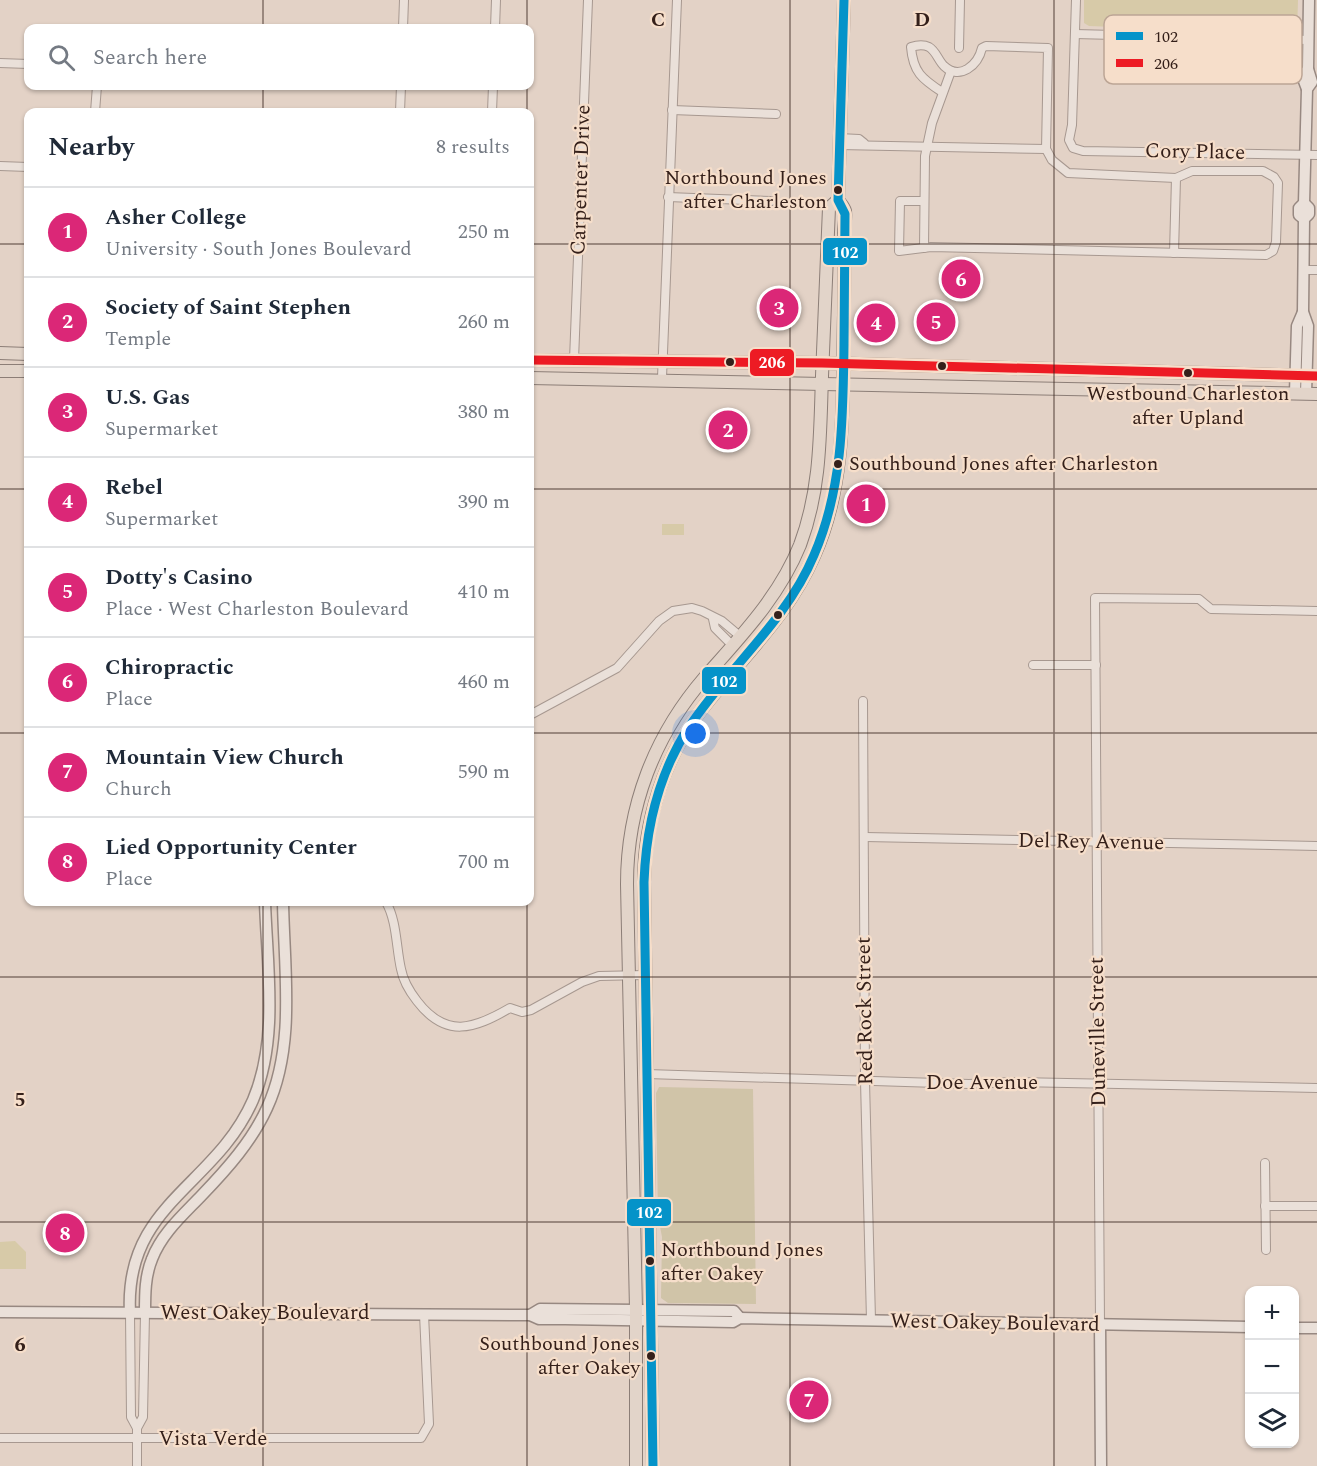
<!DOCTYPE html>
<meta charset="utf-8">
<style>
:root{--surface:#fff;--page:#f2f2f3;--text:#1f2937;--muted:#747a83;--line:#e0e1e3;--accent:#db2777}
body{margin:0;font-family:Spectral,serif;background:var(--page);color:var(--text)}
.controls{position:absolute;right:18px;bottom:18px;display:grid;overflow:hidden;border-radius:12px;box-shadow:0 2px 4px #0004}
.controls button{width:54px;height:54px;display:grid;place-items:center;padding:0;border:0;border-bottom:2px solid var(--line);background:var(--surface);color:var(--text);font:30px sans-serif}
.you{position:absolute;left:696px;top:734px;width:21px;height:21px;margin:-15px;border:4px solid #fff;border-radius:50%;background:#1a73e8;box-shadow:0 0 0 9px #1a73e833}
.badge{display:grid;place-items:center;width:39px;height:39px;border-radius:50%;background:var(--accent);color:#fff;font-size:20px;font-weight:700}
.pin{position:absolute;translate:-50% -50%;border:3px solid #fff;box-shadow:0 2px 6px #0006}
.list{margin:0;padding:0;list-style:none}
h2{display:flex;justify-content:space-between;align-items:center;height:78px;margin:0;padding:0 24px;font-size:26px}
h2 small{font-size:20px;font-weight:400;color:var(--muted)}
.list li{display:grid;grid-template-columns:39px 1fr auto;gap:18px;align-items:center;box-sizing:border-box;height:90px;padding:0 24px;border-top:2px solid var(--line)}
.list b{display:block;font-size:22px;white-space:nowrap}
.list p{margin:0;font-size:20px;white-space:nowrap;color:var(--muted)}
.list em{font-size:20px;font-style:normal;color:var(--muted)}
.icon{flex:none;width:33px;height:33px;fill:none;stroke:currentColor;stroke-width:2;stroke-linecap:round;stroke-linejoin:round}
.map{position:relative;flex:none;width:1317px;height:1466px;overflow:hidden}
.search{position:absolute;background:var(--surface);box-shadow:0 2px 4px #0004;left:24px;top:24px;width:510px;height:66px;display:flex;align-items:center;gap:15px;box-sizing:border-box;padding:0 21px;border-radius:12px;color:var(--muted);font-size:22px}
.panel{position:absolute;background:var(--surface);box-shadow:0 2px 4px #0004;left:24px;top:108px;width:510px;height:798px;border-radius:12px}
.map>svg:first-child{display:block}
.green{fill:#d7caa8}
.cemetery{fill:#d0c4a8}
.lines{fill:none;stroke-linecap:round;stroke-linejoin:round}
.street-casing{stroke:#a79890;stroke-width:10}
.secondary-casing{stroke:#978881;stroke-width:13}
.primary-casing{stroke:#8c7e77;stroke-width:14}
.street{stroke:#eae0d9;stroke-width:8}
.secondary{stroke:#eae0d9;stroke-width:10}
.primary{stroke:#e2d4c9;stroke-width:12}
.bus-1-casing{stroke:#f6deca;stroke-width:14}
.bus-2-casing{stroke:#f6deca;stroke-width:14}
.bus-1{stroke:#0593c9;stroke-width:9}
.bus-2{stroke:#ed1b24;stroke-width:9}
.grid{fill:none;stroke:#35201a;stroke-width:1.5;stroke-opacity:0.55}
.bus-dot{fill:#35201a;stroke:#f6deca;stroke-width:2}
.labels{text-anchor:middle;dominant-baseline:central;stroke-width:4.5;stroke-linejoin:round;paint-order:stroke}
.bus-label{font-size:20px;fill:#35201a;stroke:#f6deca;text-anchor:end}
.street-label{font-size:21px;fill:#35201a;stroke:#f6deca}
.key{fill:#f6deca;stroke:#bca595;stroke-width:1.5}
.key-label{font-size:16px;fill:#35201a}
.grid-label{font-size:20px;text-anchor:middle;font-weight:bold;fill:#35201a;stroke:#f6deca;stroke-width:4.5;stroke-linejoin:round;paint-order:stroke}
.line-badge{stroke:#f6deca;stroke-width:2}
.badge-label{font-size:16px;text-anchor:middle;font-weight:bold;fill:#fff}
</style>
<div class="map">
<svg width="1317" height="1466" viewBox="0 0 1317 1466">
<rect width="100%" height="100%" fill="#e3d2c6"/>
<g class="green">
<path d="M1084 0H1298L1297 34 1089 26 1084 23Z"/>
<rect x="662" y="524" width="22" height="11"/>
<path d="M15 1241 26 1252V1269H0V1242Z"/>
</g>
<path class="cemetery" d="M659 1087 753 1089 756 1304 668 1303 661 1298 662 1237 658 1216 656 1093Z"/>
<g class="lines">
<g class="street-casing">
<g id="street">
<path d="M1076 0 1072 125 1069 140 1073 148 1083 151 1317 155"/>
<path d="M403 28 404 0"/>
<path d="M495 28 496 0"/>
<path d="M1075 34 1308 40"/>
<path d="M959 48 960 0"/>
<path d="M0 63 28 64"/>
<path d="M672 110 776 114"/>
<path d="M95 112 97 86"/>
<path d="M400 112 401 86"/>
<path d="M492 112 493 86"/>
<path d="M839 138 859 139 864 143"/>
<path d="M839 145 1046 149"/>
<path d="M0 166 28 167"/>
<path d="M668 197 771 201"/>
<path d="M923 201H900L899 251 931 247 1266 255 1273 251 1276 242 1278 183 1274 177 1263 171H1192L1176 178 1068 173 1052 160 1046 149 1048 48 986 46 982 48C978 65 960 81 944 66 938 60 936 51 929 47 923 44 917 45 911 47 913 72 922 79 942 92"/>
<path d="M924 248 925 156 932 123 951 71"/>
<path d="M1174 253 1176 178"/>
<path d="M1304 270H1317"/>
<path d="M574 360 588 0"/>
<path d="M662 378 677 0"/>
<path d="M713 619 715 628 733 646"/>
<path d="M1033 665H1096"/>
<path d="M863 701 865 1081 871 1320"/>
<path d="M530 715 617 668 659 621 673 611 692 608 702 611 722 621 741 637"/>
<path d="M865 837 1317 846"/>
<path d="M386 902C397 921 396 947 401 969 403 980 410 992 417 1001 446 1039 474 1029 510 1008L522 1012 531 1010 582 982 599 976 645 975"/>
<path d="M647 1074 969 1084 1011 1082 1317 1088"/>
<path d="M1265 1163 1266 1250"/>
<path d="M1265 1206H1317"/>
<path d="M130 1313 131 1417 137 1428V1466"/>
<path d="M1100 1324 1095 598 1199 599 1211 609 1317 611"/>
<path d="M137 1428 143 1417 145 1313"/>
<path d="M0 1438H421L429 1424 424 1314"/>
</g>
</g>
<g class="secondary-casing">
<g id="secondary">
<path d="M1307 89 1302 76 1308 69"/>
<path d="M1304 203 1309 208V214L1304 219 1303 312 1308 326 1306 393"/>
<path d="M1304 219 1299 215V208L1304 203 1307 89 1312 82 1308 69 1309 0"/>
<path d="M1295 393 1297 326 1303 312"/>
<path d="M0 1312 530 1315 539 1319H565L733 1322 740 1318 1250 1327"/>
<path d="M130 1313C124 1204 215 1187 253 1100 279 1039 267 966 265 902"/>
<path d="M145 1313C145 1294 145 1276 152 1259 162 1233 183 1215 202 1195 227 1169 252 1141 267 1108 296 1045 284 969 283 902"/>
<path d="M530 1315 540 1309 734 1311 740 1318"/>
<path d="M1100 1324 1101 1466"/>
<path d="M1294 1328H1317"/>
</g>
</g>
<g class="primary-casing">
<g id="primary">
<path d="M0 353 28 354"/>
<path d="M530 360 822 363 1317 376"/>
<path d="M0 371H28"/>
<path d="M530 378 1317 394"/>
<path d="M636 1466V1310L627 884C627 807 654 736 705 677 741 636 779 597 800 545 821 489 820 434 822 376 824 320 827 264 829 208L838 200"/>
<path d="M653 1466 644 882C644 821 664 757 702 709 741 658 788 616 814 556 848 481 842 396 844 315 844 288 845 261 844 233 844 226 846 218 845 211 844 207 840 203 838 200L844 0"/>
</g>
</g>
<use href="#street" class="street"/>
<use href="#secondary" class="secondary"/>
<use href="#primary" class="primary"/>
<g class="bus-1-casing">
<path id="bus-1" d="M653 1466 644 882C646 827 659 773 689 727 728 668 786 622 814 555 843 488 843 417 844 345 844 301 845 257 845 214L838 200 844 0"/>
</g>
<g class="bus-2-casing">
<path id="bus-2" d="M530 360 822 363 1317 376"/>
</g>
<use href="#bus-1" class="bus-1"/>
<use href="#bus-2" class="bus-2"/>
</g>
<path class="grid" d="M263 0V28M527 0V28M790 0V1466M1054 0V1466M263 86V112M527 86V112M0 244H28M530 244H1317M0 489H28M530 489H1317M0 733H28M530 733H1317M263 902V1466M527 902V1466M0 977H1317M0 1222H1317"/>
<g class="bus-dot">
<circle cx="838" cy="190" r="5"/>
<circle cx="730" cy="362" r="5"/>
<circle cx="942" cy="366" r="5"/>
<circle cx="1188" cy="373" r="5"/>
<circle cx="838" cy="464" r="5"/>
<circle cx="778" cy="615" r="5"/>
<circle cx="650" cy="1261" r="5"/>
<circle cx="651" cy="1356" r="5"/>
</g>
<g class="labels">
<g class="bus-label">
<text x="827" y="178">Northbound Jones<tspan x="827" dy="24">after Charleston</tspan></text>
<text x="1188" y="394" text-anchor="middle">Westbound Charleston<tspan x="1188" dy="24">after Upland</tspan></text>
<text x="849" y="464" text-anchor="start">Southbound Jones after Charleston</text>
<text x="661" y="1250" text-anchor="start">Northbound Jones<tspan x="661" dy="24">after Oakey</tspan></text>
<text x="640" y="1344">Southbound Jones<tspan x="640" dy="24">after Oakey</tspan></text>
</g>
<g class="street-label">
<text transform="translate(1195 152) rotate(1)">Cory Place</text>
<text transform="translate(581 180) rotate(-88)">Carpenter Drive</text>
<text transform="translate(1091 842) rotate(1)">Del Rey Avenue</text>
<text transform="translate(865 1011) rotate(-91)">Red Rock Street</text>
<text transform="translate(1098 1032) rotate(-91)">Duneville Street</text>
<text x="982" y="1083">Doe Avenue</text>
<text x="265" y="1313">West Oakey Boulevard</text>
<text transform="translate(995 1323) rotate(1)">West Oakey Boulevard</text>
<text x="213" y="1439">Vista Verde</text>
</g>
</g>
<rect x="1104" y="15" width="198" height="69" rx="9" class="key"/>
<rect x="1116" y="32" width="27" height="8" fill="#0593c9"/>
<rect x="1116" y="59" width="27" height="8" fill="#ed1b24"/>
<g class="key-label">
<text x="1154" y="42">102</text>
<text x="1154" y="69">206</text>
</g>
<g class="grid-label">
<text x="658" y="26">C</text>
<text x="922" y="26">D</text>
<text x="20" y="1106">5</text>
<text x="20" y="1351">6</text>
</g>
<g class="line-badge">
<rect x="822" y="237" width="46" height="29" rx="6" fill="#0593c9"/>
<rect x="749" y="348" width="46" height="29" rx="6" fill="#ed1b24"/>
<rect x="701" y="666" width="46" height="29" rx="6" fill="#0593c9"/>
<rect x="626" y="1198" width="46" height="29" rx="6" fill="#0593c9"/>
</g>
<g class="badge-label">
<text x="845" y="258">102</text>
<text x="772" y="368">206</text>
<text x="724" y="687">102</text>
<text x="649" y="1218">102</text>
</g>
</svg>
<div class="controls">
<button>+</button>
<button>−</button>
<button><svg class="icon" aria-label="layers" viewBox="0 0 24 24"><path d="M12 4l9 5-9 5-9-5zM3 14l9 5 9-5"/></svg></button>
</div>
<div class="you"></div>
<div class="pin badge" style="left:866px;top:504px">1</div>
<div class="pin badge" style="left:728px;top:430px">2</div>
<div class="pin badge" style="left:779px;top:308px">3</div>
<div class="pin badge" style="left:876px;top:323px">4</div>
<div class="pin badge" style="left:936px;top:322px">5</div>
<div class="pin badge" style="left:961px;top:279px">6</div>
<div class="pin badge" style="left:809px;top:1400px">7</div>
<div class="pin badge" style="left:65px;top:1233px">8</div>
<div class="search"><svg class="icon" aria-label="search" viewBox="0 0 24 24"><circle cx="10" cy="10" r="6"/><path d="M15 15l6 6"/></svg>Search here</div>
<section class="panel">
<h2>Nearby<small>8 results</small></h2>
<ul class="list">
<li><span class="badge">1</span><div><b>Asher College</b><p>University · South Jones Boulevard</p></div><em>250 m</em></li>
<li><span class="badge">2</span><div><b>Society of Saint Stephen</b><p>Temple</p></div><em>260 m</em></li>
<li><span class="badge">3</span><div><b>U.S. Gas</b><p>Supermarket</p></div><em>380 m</em></li>
<li><span class="badge">4</span><div><b>Rebel</b><p>Supermarket</p></div><em>390 m</em></li>
<li><span class="badge">5</span><div><b>Dotty's Casino</b><p>Place · West Charleston Boulevard</p></div><em>410 m</em></li>
<li><span class="badge">6</span><div><b>Chiropractic</b><p>Place</p></div><em>460 m</em></li>
<li><span class="badge">7</span><div><b>Mountain View Church</b><p>Church</p></div><em>590 m</em></li>
<li><span class="badge">8</span><div><b>Lied Opportunity Center</b><p>Place</p></div><em>700 m</em></li>
</ul>
</section>
</div>
